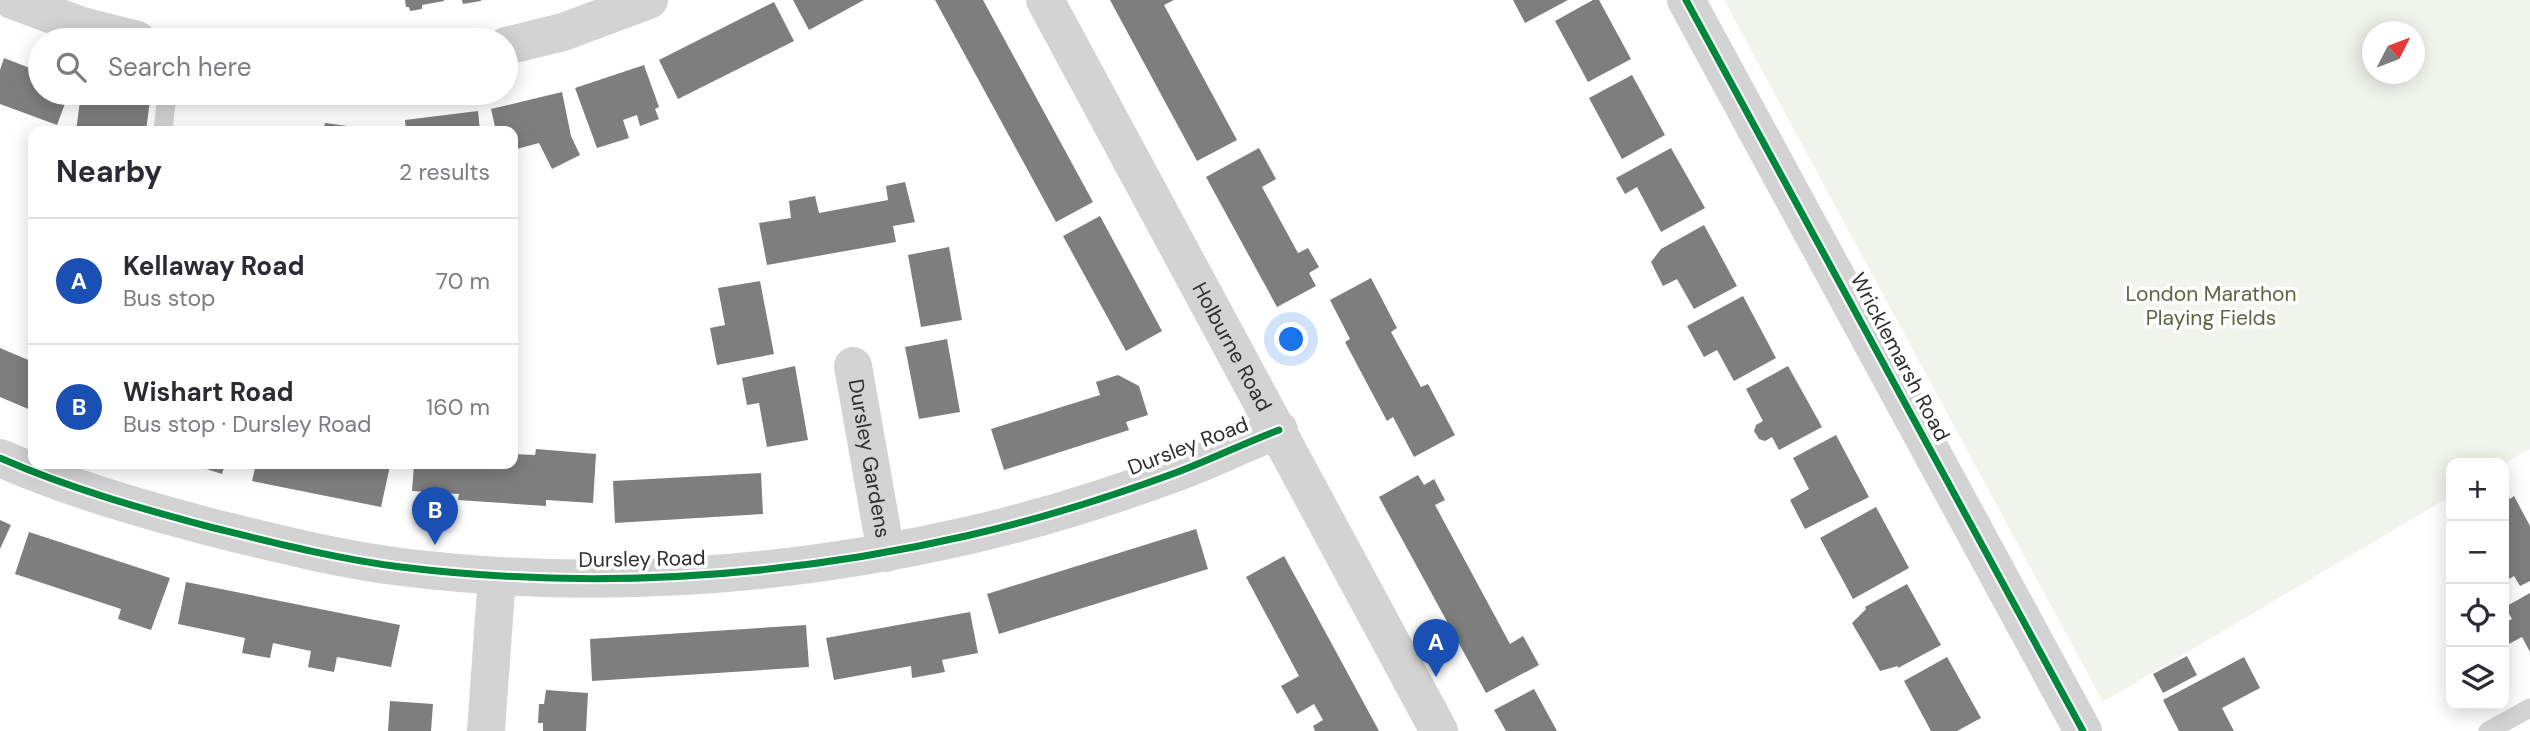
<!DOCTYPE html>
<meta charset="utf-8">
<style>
:root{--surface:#fff;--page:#f7f7f7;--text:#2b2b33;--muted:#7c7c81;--line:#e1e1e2;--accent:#7c3aed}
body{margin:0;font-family:"DM Sans",sans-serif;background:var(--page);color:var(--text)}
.controls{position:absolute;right:21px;bottom:21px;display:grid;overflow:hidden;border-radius:14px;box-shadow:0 4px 18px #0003}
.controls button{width:63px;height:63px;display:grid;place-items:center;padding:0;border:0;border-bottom:2px solid var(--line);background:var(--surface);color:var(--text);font:35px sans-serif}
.compass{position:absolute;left:2362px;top:21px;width:63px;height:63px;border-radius:50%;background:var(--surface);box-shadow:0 4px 18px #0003;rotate:48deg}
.you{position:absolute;left:1292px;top:340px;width:24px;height:24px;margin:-18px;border:5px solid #fff;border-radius:50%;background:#1a73e8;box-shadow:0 0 0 10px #1a73e833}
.badge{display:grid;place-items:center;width:46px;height:46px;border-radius:50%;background:var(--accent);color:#fff;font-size:23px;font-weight:700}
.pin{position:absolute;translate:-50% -58px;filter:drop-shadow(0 2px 4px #0008)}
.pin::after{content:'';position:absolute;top:37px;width:24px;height:21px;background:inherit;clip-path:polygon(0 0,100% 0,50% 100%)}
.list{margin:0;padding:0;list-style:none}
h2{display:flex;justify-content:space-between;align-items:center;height:91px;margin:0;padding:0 28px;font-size:30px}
h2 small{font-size:23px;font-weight:400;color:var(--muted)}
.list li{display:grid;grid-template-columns:46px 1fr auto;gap:21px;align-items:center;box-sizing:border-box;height:126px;padding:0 28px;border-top:2px solid var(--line)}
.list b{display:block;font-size:26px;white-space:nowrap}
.list p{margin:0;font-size:23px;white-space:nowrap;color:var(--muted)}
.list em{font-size:23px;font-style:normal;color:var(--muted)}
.icon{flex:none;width:38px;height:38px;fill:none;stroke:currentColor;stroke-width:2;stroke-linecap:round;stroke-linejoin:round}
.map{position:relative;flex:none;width:2530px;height:731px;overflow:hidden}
.search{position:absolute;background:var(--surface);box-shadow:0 4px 18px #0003;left:28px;top:28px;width:490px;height:77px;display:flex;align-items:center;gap:18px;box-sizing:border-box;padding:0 24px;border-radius:38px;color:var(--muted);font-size:26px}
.panel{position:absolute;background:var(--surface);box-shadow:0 4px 18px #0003;left:28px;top:126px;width:490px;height:343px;border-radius:14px}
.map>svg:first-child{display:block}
.green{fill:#f1f4ec;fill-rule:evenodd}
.building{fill:#7e7e7e}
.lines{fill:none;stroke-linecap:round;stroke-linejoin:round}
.service{stroke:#d3d3d3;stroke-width:19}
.minor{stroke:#d3d3d3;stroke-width:38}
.cycleway-casing{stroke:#fff;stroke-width:11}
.cycleway{stroke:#00873e;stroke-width:7}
.labels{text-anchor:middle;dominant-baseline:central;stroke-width:7;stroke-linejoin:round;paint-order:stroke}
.park-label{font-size:21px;fill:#56683e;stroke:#fff}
.street-label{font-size:21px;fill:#2e2e2e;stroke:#fff}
</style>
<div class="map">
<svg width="2530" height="731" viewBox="0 0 2530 731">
<rect width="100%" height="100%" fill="#fff"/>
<path class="green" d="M1724 0H2530V449L2504 464 2451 463V496L2103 702ZM2372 32H2414V74H2372Z"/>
<g class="building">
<path d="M405 0H444V1L422 5V9L410 11 409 7H406Z"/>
<path d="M462 0H481V1L463 4Z"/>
<path d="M793 0H864L809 30Z"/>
<path d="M935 0H983L1093 202 1056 222Z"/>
<path d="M1110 0H1174L1164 5 1237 140 1197 161Z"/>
<path d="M1513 0H1568L1525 23Z"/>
<path d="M1593 0H1599L1631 59 1588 82 1555 21Z"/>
<path d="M774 2 794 41 678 99 659 60Z"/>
<path d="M4 58 40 72V93H69L57 125 0 104V70Z"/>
<path d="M644 65 659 107 655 109 659 119 640 126 637 115 623 120 629 138 597 148 575 88Z"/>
<path d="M1632 75 1665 135 1622 159 1589 98Z"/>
<path d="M562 92 571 136 580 155 552 169 539 143 513 150V131H496L491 109Z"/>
<path d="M81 93 150 100 146 131H76Z"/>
<path d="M478 111 480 131H406L405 120Z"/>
<path d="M325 123 362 128 361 131H323Z"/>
<path d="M1259 148 1276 179 1262 187 1298 253 1308 248 1319 267 1309 273 1316 286 1277 307 1206 177Z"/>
<path d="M1671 148 1705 208 1661 232 1637 187 1625 194 1616 178Z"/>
<path d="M905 182 915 222 893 226 896 242 767 265 759 223 791 218 789 201 815 196 819 213 888 200 886 186Z"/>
<path d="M1100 216 1162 331 1126 351 1063 236Z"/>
<path d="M1704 225 1737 286 1694 309 1677 279 1663 286 1651 262 1661 249Z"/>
<path d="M949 247 962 320 921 327 908 255Z"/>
<path d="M1371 278 1397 328 1391 332 1421 387 1428 384 1455 435 1414 457 1393 417 1387 421 1345 342 1350 339 1330 300Z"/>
<path d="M760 281 774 354 717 365 710 328 725 325 718 288Z"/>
<path d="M1743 296 1776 358 1734 381 1717 350 1704 357 1687 326Z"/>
<path d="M947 339 960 412 919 419 905 347Z"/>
<path d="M0 348 33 362V411L0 397Z"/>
<path d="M795 366 808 440 767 447 759 403 747 405 742 378Z"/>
<path d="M1788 366 1822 427 1779 450 1772 437 1765 441 1759 439 1754 431 1756 425 1763 421 1746 389Z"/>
<path d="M1118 375 1139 386 1148 415 1126 422 1129 430 1004 470 991 429 1100 395 1096 382Z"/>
<path d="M1836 435 1869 497 1805 529 1790 500 1809 489 1793 458Z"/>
<path d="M536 449 596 454 593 503 546 500V506L458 500 459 494 412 491 414 464H513V454L535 455Z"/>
<path d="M191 464H225L222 474Z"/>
<path d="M256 464H380L390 466 381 507 252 481Z"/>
<path d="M761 473 763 514 615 523 613 481Z"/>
<path d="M1418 475 1424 485 1434 479 1445 500 1435 505 1510 644 1523 636 1539 665 1486 693 1379 497Z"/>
<path d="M2504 487 2510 499 2514 496 2530 526V581L2520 586 2514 576 2504 582Z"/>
<path d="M1876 507 1909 568 1853 599 1820 538Z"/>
<path d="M0 520 11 525 0 549Z"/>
<path d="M1196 529 1208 569 999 634 987 594Z"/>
<path d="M29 532 170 578 151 630 118 619 121 609 15 574Z"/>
<path d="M1284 556 1302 589 1379 731H1315L1313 726 1323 720 1314 704 1297 714 1281 686 1299 676 1246 577Z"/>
<path d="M186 582 400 625 391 667 337 657 334 672 308 667 311 651 273 643 270 658 242 653 245 638 178 624Z"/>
<path d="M1907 584 1941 645 1898 668V666L1880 671 1852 623 1866 609 1865 607Z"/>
<path d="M2530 593V652L2522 637 2505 646 2504 643V623L2512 619 2505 607Z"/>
<path d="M970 612 978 653 942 660 945 672 912 678 911 666 834 680 826 638Z"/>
<path d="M806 625 809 667 592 681 590 639Z"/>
<path d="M2187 656 2197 675 2163 693 2153 674Z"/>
<path d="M1947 657 1981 718 1957 731H1931L1904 681Z"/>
<path d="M2244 657 2260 688 2222 708 2234 731H2179L2163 700Z"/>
<path d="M1534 689 1557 731H1506L1494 710Z"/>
<path d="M546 690 588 693 586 731H543V723H538L539 704H544Z"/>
<path d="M390 701 433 704 431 731H388Z"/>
</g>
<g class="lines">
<g class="service">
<path d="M163 131 167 93"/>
<path d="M2488 731 2530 708"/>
</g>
<g class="minor">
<path d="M12 0 82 26 137 40"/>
<path id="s1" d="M1045 0 1439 731"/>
<path d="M1686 0 2083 731"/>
<path d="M506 46 563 32 649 0"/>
<path id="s2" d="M853 366 886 553"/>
<path d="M0 458C68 488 142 509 214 528 275 543 338 559 401 567 590 590 781 578 966 536 1037 520 1107 498 1175 473 1210 460 1244 443 1279 430"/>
<path d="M486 731 497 576"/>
</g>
<g class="cycleway-casing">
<g id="cycleway">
<path d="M1686 0 2083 731"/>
<path d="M0 458C68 488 142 509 214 528 275 543 338 559 401 567 590 590 781 578 966 536 1037 520 1107 498 1175 473 1210 460 1244 443 1279 430"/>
</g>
</g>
<use href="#cycleway" class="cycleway"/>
</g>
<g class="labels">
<g class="park-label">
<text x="2211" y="294">London Marathon<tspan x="2211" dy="24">Playing Fields</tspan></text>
</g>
<g class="street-label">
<text stroke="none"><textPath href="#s1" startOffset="394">Holburne Road</textPath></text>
<text transform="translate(1900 357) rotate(62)">Wricklemarsh Road</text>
<text transform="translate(1188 446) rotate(-21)">Dursley Road</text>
<text stroke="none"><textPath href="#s2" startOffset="94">Dursley Gardens</textPath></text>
<text transform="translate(642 559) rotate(-1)">Dursley Road</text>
</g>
</g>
</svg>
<div class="controls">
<button>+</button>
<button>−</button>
<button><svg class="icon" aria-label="locate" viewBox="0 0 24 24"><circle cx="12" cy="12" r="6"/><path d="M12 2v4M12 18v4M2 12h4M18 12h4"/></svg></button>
<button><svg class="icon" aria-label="layers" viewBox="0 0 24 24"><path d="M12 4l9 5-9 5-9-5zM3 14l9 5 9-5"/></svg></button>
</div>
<svg class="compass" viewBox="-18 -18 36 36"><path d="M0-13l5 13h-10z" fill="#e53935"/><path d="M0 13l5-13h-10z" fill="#7c7c81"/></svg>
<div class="you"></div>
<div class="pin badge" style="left:1436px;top:677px;background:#1a4fb4">A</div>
<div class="pin badge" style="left:435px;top:545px;background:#1a4fb4">B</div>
<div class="search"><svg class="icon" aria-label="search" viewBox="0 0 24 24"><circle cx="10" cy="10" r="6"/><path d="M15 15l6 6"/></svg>Search here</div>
<section class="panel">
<h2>Nearby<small>2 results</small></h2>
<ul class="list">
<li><span class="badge" style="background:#1a4fb4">A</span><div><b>Kellaway Road</b><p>Bus stop</p></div><em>70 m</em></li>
<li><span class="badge" style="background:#1a4fb4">B</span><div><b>Wishart Road</b><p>Bus stop · Dursley Road</p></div><em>160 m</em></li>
</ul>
</section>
</div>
